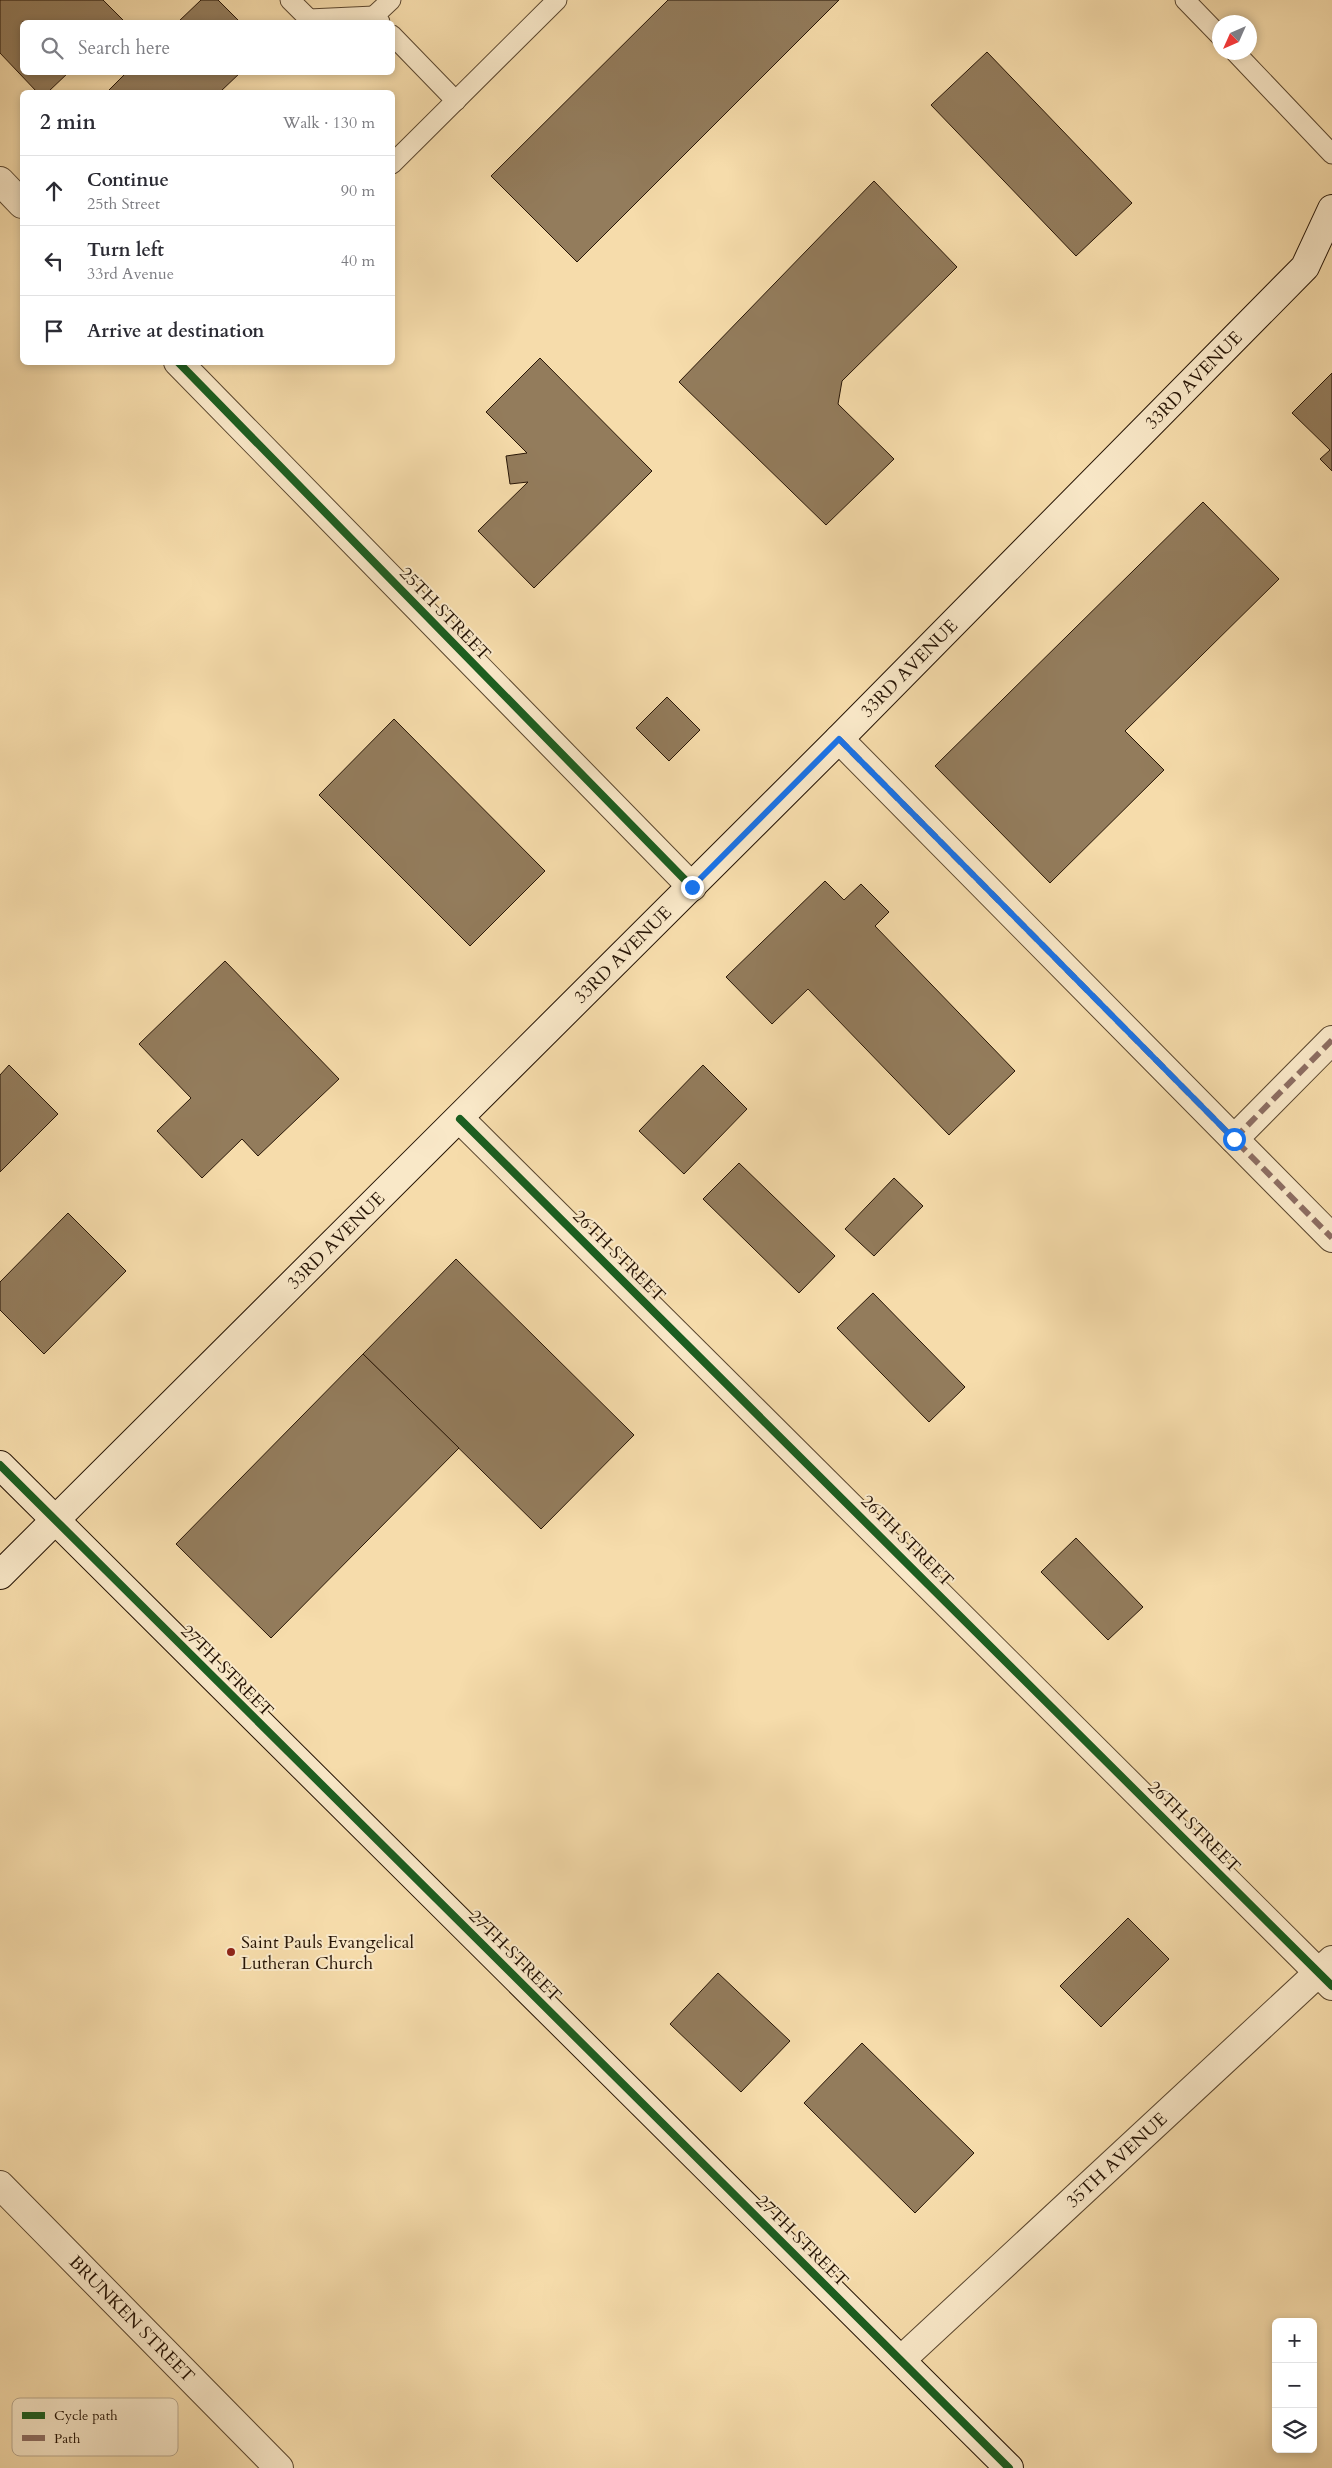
<!DOCTYPE html>
<meta charset="utf-8">
<style>
:root{--surface:#fff;--page:#f2f2f3;--text:#2b2b33;--muted:#7c7c81;--line:#e1e1e2}
body{margin:0;font-family:Cardo,serif;background:var(--page);color:var(--text)}
.controls{position:absolute;right:15px;bottom:15px;display:grid;overflow:hidden;border-radius:8px;box-shadow:0 2px 8px #0003}
.controls button{width:45px;height:45px;display:grid;place-items:center;padding:0;border:0;border-bottom:1px solid var(--line);background:var(--surface);color:var(--text);font:25px sans-serif}
.compass{position:absolute;left:1212px;top:15px;width:45px;height:45px;border-radius:50%;background:var(--surface);box-shadow:0 2px 8px #0003;rotate:225deg}
.stop{position:absolute;width:15px;height:15px;margin:-11px;border:4px solid #1a73e8;border-radius:50%;background:#fff}
.stop.end{background:#1a73e8;border-color:#fff;box-shadow:0 1px 5px #0008}
.list{margin:0;padding:0;list-style:none}
h2{display:flex;justify-content:space-between;align-items:center;height:65px;margin:0;padding:0 20px;font-size:21px}
h2 small{font-size:16px;font-weight:400;color:var(--muted)}
.list li{display:grid;grid-template-columns:32px 1fr auto;gap:15px;align-items:center;box-sizing:border-box;height:70px;padding:0 20px;border-top:1px solid var(--line)}
.list b{display:block;font-size:19px;white-space:nowrap}
.list p{margin:0;font-size:16px;white-space:nowrap;color:var(--muted)}
.list em{font-size:16px;font-style:normal;color:var(--muted)}
.icon{flex:none;width:28px;height:28px;fill:none;stroke:currentColor;stroke-width:2;stroke-linecap:round;stroke-linejoin:round}
.map{position:relative;flex:none;width:1332px;height:2468px;overflow:hidden}
.search{position:absolute;background:var(--surface);box-shadow:0 2px 8px #0003;left:20px;top:20px;width:375px;height:55px;display:flex;align-items:center;gap:12px;box-sizing:border-box;padding:0 18px;border-radius:8px;color:var(--muted);font-size:19px}
.panel{position:absolute;background:var(--surface);box-shadow:0 2px 8px #0003;left:20px;top:90px;width:375px;height:275px;border-radius:8px}
.map>svg:first-child{display:block}
.building{fill:#937c5c;stroke:#271506}
.lines{fill:none;stroke-linecap:round;stroke-linejoin:round}
.lane-casing{stroke:#5b472f;stroke-width:21}
.street-casing{stroke:#5b472f;stroke-width:30}
.secondary-casing{stroke:#271506;stroke-width:30}
.lane{stroke:#f9e8c8;stroke-width:19}
.street{stroke:#f9e8c8;stroke-width:28}
.secondary{stroke:#f9e8c8;stroke-width:28}
.quiet{stroke:#8d6e63;stroke-width:6;stroke-dasharray:12 6;stroke-linecap:butt}
.cycleway-casing{stroke:#f9e8c8;stroke-width:11}
.cycleway{stroke:#1b5e20;stroke-width:8}
.route{stroke:#1a73e8;stroke-width:6}
.poi-dot{fill:#8f2418;stroke:#f9e8c8;stroke-width:2}
.labels{text-anchor:middle;dominant-baseline:central;stroke-width:4;stroke-linejoin:round;paint-order:stroke}
.street-label{font-size:18px;fill:#271506;stroke:#f9e8c8}
.poi-label{font-size:18px;fill:#271506;stroke:#f9e8c8;text-anchor:start}
.key{fill:#f9e8c8;stroke:#baa98e;stroke-width:1}
.key-label{font-size:14px;fill:#271506}
</style>
<div class="map">
<svg width="1332" height="2468" viewBox="0 0 1332 2468">
<rect width="100%" height="100%" fill="#f6dcab"/>
<filter id="stains"><feTurbulence type="fractalNoise" baseFrequency=".004" numOctaves="4"/><feColorMatrix values="0 0 0 0 .2 0 0 0 0 .09 0 0 0 0 .02 0 0 0 .5 -.17"/></filter>
<radialGradient id="worn" r=".72"><stop offset=".6" stop-color="#630" stop-opacity="0"/><stop offset="1" stop-color="#630" stop-opacity=".3"/></radialGradient>
<g class="building">
<path d="M0 0H103L125 22H22V72H69L48 92H37L0 53Z"/>
<path d="M201 0H218L240 22H178Z"/>
<path d="M668 0H839L577 262 491 176Z"/>
<path d="M987 52 1132 203 1076 256 931 105Z"/>
<path d="M127 72H241L220 92H107Z"/>
<path d="M874 181 957 267 842 381 838 404 894 459 826 525 679 382Z"/>
<path d="M540 358 652 471 534 588 478 531 528 482 510 484 506 456 527 453 486 412Z"/>
<path d="M1332 373V471L1320 459 1330 450 1292 413Z"/>
<path d="M1203 502 1279 579 1125 731 1164 770 1050 883 935 766Z"/>
<path d="M667 697 700 730 669 761 636 728Z"/>
<path d="M394 719 545 871 470 946 319 795Z"/>
<path d="M825 881 844 900 861 884 889 912 875 926 1015 1071 949 1135 808 989 772 1024 726 977Z"/>
<path d="M225 961 339 1079 258 1156 242 1139 202 1178 157 1131 191 1098 139 1044Z"/>
<path d="M9 1065 58 1114 0 1172V1075Z"/>
<path d="M703 1065 747 1109 684 1174 639 1131Z"/>
<path d="M739 1163 835 1256 799 1293 703 1199Z"/>
<path d="M894 1178 923 1206 874 1256 845 1229Z"/>
<path d="M68 1213 126 1271 44 1354 0 1310V1282Z"/>
<path d="M456 1259 634 1435 541 1529 363 1354Z"/>
<path d="M873 1293 965 1387 929 1422 837 1328Z"/>
<path d="M363 1354 459 1448 271 1638 176 1544Z"/>
<path d="M1076 1538 1143 1607 1108 1640 1041 1572Z"/>
<path d="M1128 1918 1169 1959 1101 2027 1060 1986Z"/>
<path d="M718 1973 790 2041 741 2092 670 2024Z"/>
<path d="M862 2043 974 2153 915 2213 804 2103Z"/>
</g>
<g class="lines">
<g class="lane-casing">
<g id="lane">
<path d="M290 0 309 19 374 16 380 22"/>
<path d="M1185 0 1220 36"/>
<path d="M374 16 391 0"/>
<path d="M392 35 456 101"/>
<path d="M1235 52 1332 154"/>
<path d="M392 164 557 0"/>
</g>
</g>
<g class="street-casing">
<g id="street">
<path d="M0 181 22 204"/>
<path d="M178 362 692 887"/>
<path d="M839 739 1234 1139"/>
<path d="M1332 1040 1234 1139 1332 1238"/>
<path d="M460 1119 1332 1986"/>
<path id="s1" d="M0 2185 279 2468"/>
<path id="s2" d="M901 2360 1332 1960"/>
</g>
</g>
<g class="secondary-casing">
<g id="secondary">
<path d="M0 1465 1009 2468"/>
<path id="s3" d="M0 1575 839 739 1305 267 1332 209"/>
</g>
</g>
<use href="#lane" class="lane"/>
<use href="#street" class="street"/>
<use href="#secondary" class="secondary"/>
<g class="quiet">
<path d="M839 739 1234 1139"/>
<path d="M1332 1040 1234 1139 1332 1238"/>
</g>
<g class="cycleway-casing">
<g id="cycleway">
<path d="M178 362 692 887"/>
<path d="M460 1119 1332 1986"/>
<path d="M0 1465 1009 2468"/>
</g>
</g>
<use href="#cycleway" class="cycleway"/>
</g>
<g class="lines">
<path class="route" d="M692 887 839 739 1234 1139"/>
</g>
<circle class="poi-dot" cx="231" cy="1952" r="5"/>
<g class="labels">
<g class="street-label">
<text stroke="none"><textPath href="#s3" startOffset="1689">33RD AVENUE</textPath></text>
<text transform="translate(445 614) rotate(46)">25TH STREET</text>
<text stroke="none"><textPath href="#s3" startOffset="1284">33RD AVENUE</textPath></text>
<text stroke="none"><textPath href="#s3" startOffset="879">33RD AVENUE</textPath></text>
<text stroke="none"><textPath href="#s3" startOffset="474">33RD AVENUE</textPath></text>
<text transform="translate(619 1256) rotate(45)">26TH STREET</text>
<text transform="translate(907 1541) rotate(45)">26TH STREET</text>
<text transform="translate(227 1671) rotate(45)">27TH STREET</text>
<text transform="translate(1194 1827) rotate(45)">26TH STREET</text>
<text transform="translate(515 1956) rotate(45)">27TH STREET</text>
<text stroke="none"><textPath href="#s2" startOffset="294">35TH AVENUE</textPath></text>
<text transform="translate(802 2241) rotate(45)">27TH STREET</text>
<text stroke="none"><textPath href="#s1" startOffset="188">BRUNKEN STREET</textPath></text>
</g>
<g class="poi-label">
<text x="241" y="1942">Saint Pauls Evangelical<tspan x="241" dy="21">Lutheran Church</tspan></text>
</g>
</g>
<rect x="12" y="2398" width="166" height="58" rx="8" class="key"/>
<rect x="22" y="2412" width="23" height="7" fill="#1b5e20"/>
<rect x="22" y="2435" width="23" height="6" fill="#8d6e63"/>
<g class="key-label">
<text x="54" y="2420">Cycle path</text>
<text x="54" y="2443">Path</text>
</g>
<rect width="100%" height="100%" filter="url(#stains)"/>
<rect width="100%" height="100%" fill="url(#worn)"/>
</svg>
<div class="controls">
<button>+</button>
<button>−</button>
<button><svg class="icon" aria-label="layers" viewBox="0 0 24 24"><path d="M12 4l9 5-9 5-9-5zM3 14l9 5 9-5"/></svg></button>
</div>
<svg class="compass" viewBox="-18 -18 36 36"><path d="M0-13l5 13h-10z" fill="#e53935"/><path d="M0 13l5-13h-10z" fill="#7c7c81"/></svg>
<div class="stop" style="left:1234px;top:1139px"></div>
<div class="stop end" style="left:692px;top:887px"></div>
<div class="search"><svg class="icon" aria-label="search" viewBox="0 0 24 24"><circle cx="10" cy="10" r="6"/><path d="M15 15l6 6"/></svg>Search here</div>
<section class="panel">
<h2>2 min<small>Walk · 130 m</small></h2>
<ul class="list">
<li><svg class="icon" aria-label="ahead" viewBox="0 0 24 24"><path d="M12 20V5M6 11l6-6 6 6"/></svg><div><b>Continue</b><p>25th Street</p></div><em>90 m</em></li>
<li><svg class="icon" aria-label="left" viewBox="0 0 24 24"><path d="M17 20v-9H6M10 6l-5 5 5 5"/></svg><div><b>Turn left</b><p>33rd Avenue</p></div><em>40 m</em></li>
<li><svg class="icon" aria-label="arrive" viewBox="0 0 24 24"><path d="M6 21V4h12l-3 4 3 4H6"/></svg><div><b>Arrive at destination</b></div></li>
</ul>
</section>
</div>
